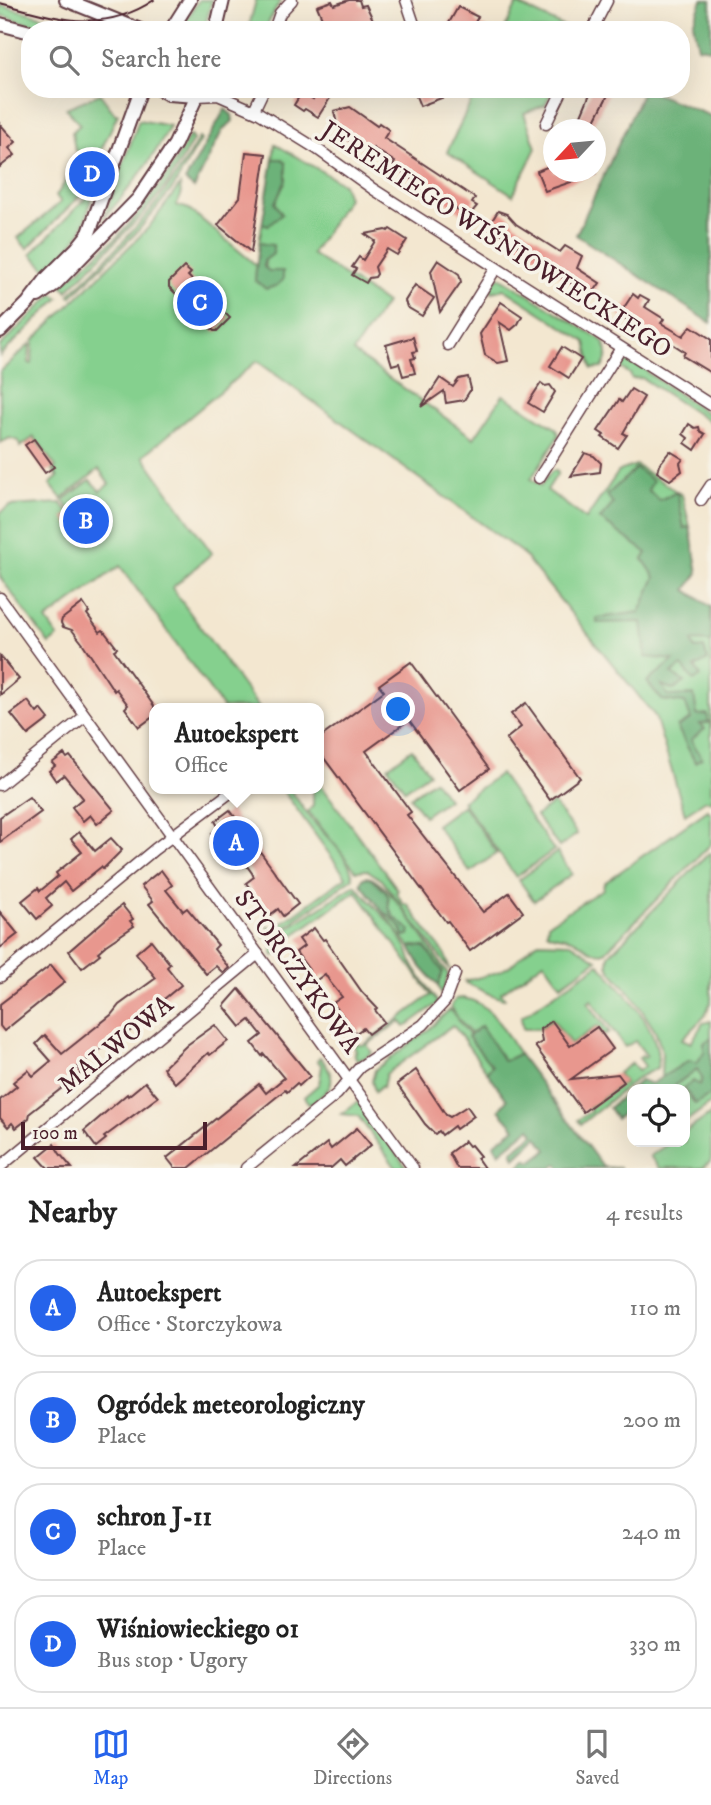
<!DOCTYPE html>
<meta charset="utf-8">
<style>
:root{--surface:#fff;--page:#f6f6f6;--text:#222;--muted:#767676;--line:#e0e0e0;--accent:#2563eb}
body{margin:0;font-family:"IM FELL DW Pica",serif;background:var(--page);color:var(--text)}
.controls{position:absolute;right:21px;bottom:21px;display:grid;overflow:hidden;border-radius:14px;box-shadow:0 7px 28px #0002}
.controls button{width:63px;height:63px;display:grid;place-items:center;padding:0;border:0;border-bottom:2px solid var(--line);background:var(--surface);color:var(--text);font:35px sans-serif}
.compass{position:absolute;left:543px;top:119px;width:63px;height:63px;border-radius:50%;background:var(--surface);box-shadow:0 7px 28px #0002;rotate:244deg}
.scale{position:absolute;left:21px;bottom:18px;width:186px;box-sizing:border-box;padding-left:7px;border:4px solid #4a1f2b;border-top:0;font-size:19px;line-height:24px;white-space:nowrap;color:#4a1f2b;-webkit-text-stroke:5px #f7f3e8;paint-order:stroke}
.you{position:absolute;left:399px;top:710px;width:24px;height:24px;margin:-18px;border:5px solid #fff;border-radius:50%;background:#1a73e8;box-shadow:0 0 0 10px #1a73e833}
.badge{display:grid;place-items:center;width:46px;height:46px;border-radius:50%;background:var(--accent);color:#fff;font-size:23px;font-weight:700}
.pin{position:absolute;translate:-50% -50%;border:4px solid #fff;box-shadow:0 2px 7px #0006}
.popup{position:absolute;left:149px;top:703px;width:175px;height:91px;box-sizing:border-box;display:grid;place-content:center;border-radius:14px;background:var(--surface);filter:drop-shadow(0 2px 5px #0005);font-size:23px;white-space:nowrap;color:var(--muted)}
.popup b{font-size:26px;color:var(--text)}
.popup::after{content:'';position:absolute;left:50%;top:100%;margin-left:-14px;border:14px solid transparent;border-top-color:var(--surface)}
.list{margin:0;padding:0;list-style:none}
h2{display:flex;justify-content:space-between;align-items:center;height:91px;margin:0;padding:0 28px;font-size:30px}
h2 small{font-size:23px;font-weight:400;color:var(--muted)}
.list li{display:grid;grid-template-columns:46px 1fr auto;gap:21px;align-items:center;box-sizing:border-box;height:98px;margin:0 14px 14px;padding:0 14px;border:2px solid var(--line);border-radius:28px}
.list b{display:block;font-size:26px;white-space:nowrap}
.list p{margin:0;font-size:23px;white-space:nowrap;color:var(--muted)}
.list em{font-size:23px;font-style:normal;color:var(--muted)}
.icon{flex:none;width:38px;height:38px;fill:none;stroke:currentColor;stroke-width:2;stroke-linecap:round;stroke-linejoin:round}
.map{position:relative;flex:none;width:711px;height:1168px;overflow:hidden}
.search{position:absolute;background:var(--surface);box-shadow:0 7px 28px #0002;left:21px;right:21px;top:21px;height:77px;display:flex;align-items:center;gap:18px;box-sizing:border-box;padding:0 24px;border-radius:28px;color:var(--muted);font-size:26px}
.sheet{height:539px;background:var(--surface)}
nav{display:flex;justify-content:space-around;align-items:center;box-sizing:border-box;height:98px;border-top:2px solid var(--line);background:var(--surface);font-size:19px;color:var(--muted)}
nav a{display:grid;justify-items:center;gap:4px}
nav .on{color:var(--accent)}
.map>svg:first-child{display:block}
.green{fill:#85d08e;stroke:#68785c;stroke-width:2}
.forest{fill:#6cb279;stroke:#5b6852;stroke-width:2}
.building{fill:#e8978e}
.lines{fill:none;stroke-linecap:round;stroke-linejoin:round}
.minor-casing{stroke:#633d44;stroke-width:13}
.tertiary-casing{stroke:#633d44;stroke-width:16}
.minor{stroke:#fff;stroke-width:10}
.tertiary{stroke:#fff;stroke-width:12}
.tram{stroke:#4a1f2b;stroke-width:2}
.labels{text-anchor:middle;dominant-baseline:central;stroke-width:7;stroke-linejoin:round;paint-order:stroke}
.street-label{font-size:26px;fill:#4a1f2b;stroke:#f7f3e8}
</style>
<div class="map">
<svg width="711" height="1168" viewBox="0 0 711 1168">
<rect width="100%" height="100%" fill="#f7f3e8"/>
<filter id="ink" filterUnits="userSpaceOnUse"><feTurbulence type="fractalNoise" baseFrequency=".0143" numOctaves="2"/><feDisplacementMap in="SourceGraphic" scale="14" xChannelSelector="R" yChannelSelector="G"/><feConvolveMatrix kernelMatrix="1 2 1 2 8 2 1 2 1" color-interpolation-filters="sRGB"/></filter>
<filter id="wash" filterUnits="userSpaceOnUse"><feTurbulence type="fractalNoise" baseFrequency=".00686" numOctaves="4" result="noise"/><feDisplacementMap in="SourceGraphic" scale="28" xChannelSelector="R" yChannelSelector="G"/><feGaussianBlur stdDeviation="1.57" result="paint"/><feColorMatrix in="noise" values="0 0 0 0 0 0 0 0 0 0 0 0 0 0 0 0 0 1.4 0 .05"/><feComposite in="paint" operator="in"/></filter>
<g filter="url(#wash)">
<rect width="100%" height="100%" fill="#f3e7d0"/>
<g class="green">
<path d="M199 0H212L204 30H180Z"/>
<path d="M256 0H281L264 30H248Z"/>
<path d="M517 4 571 30H504Z"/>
<path d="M0 5 63 22H102L118 30H49L0 15Z"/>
<path d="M477 89H553L545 105 524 113 536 148 513 195 447 152Z"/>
<path d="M100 94 115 114H118L97 159 93 160 75 150 72 132 80 125 66 108Z"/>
<path d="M139 120 170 126C153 160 129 189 104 218Z"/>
<path d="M190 135 193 140 168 183 142 215 67 291 62 285 117 237 136 216 168 174Z"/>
<path d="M199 138 201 140 173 188 138 231 71 297 69 295C122 244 163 204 199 138Z"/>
<path d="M275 144 343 184 348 198 312 254 386 303 353 352 474 438 503 395 557 429 559 435 531 479 541 486 551 472 555 470 558 473 547 490 586 519 619 471 636 465 682 495 690 527 684 528 677 492 659 501 647 490 636 468 648 554 643 559 711 607V802L706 800 685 814 655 716 522 553 257 361 143 456 212 553 172 588 259 708H223L120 566 46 620 58 637 49 644 0 577V513L9 506 61 503 69 513 71 511 63 501 90 480 100 491 109 484 99 469 62 499 50 484 58 477 53 470 56 467 34 437 20 447 19 441 10 438 0 443V372L30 344 29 363 32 364 33 341 148 228 180 185 181 196 176 205 189 209 256 265 255 281 269 272C260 262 267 255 273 246L259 243 262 225H269L275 203 286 180 281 159H273Z"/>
<path d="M75 156 94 165 82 194 27 249 18 238 61 202 56 196 66 181Z"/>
<path d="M93 186C87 228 79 242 46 269L31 254 84 200Z"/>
<path d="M500 277 600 339C610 349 608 357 602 368L592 369 586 342 504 289 492 292 490 285Z"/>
<path d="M53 294 59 298 0 356V346Z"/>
<path d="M627 362C635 363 645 365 648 373L707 413 711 412V423L642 378 632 379 630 374 618 366Z"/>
<path d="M412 749 429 773 405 790 388 767Z"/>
<path d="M500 774 554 850 516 877 462 801Z"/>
<path d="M434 780 448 799 424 816 410 797Z"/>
<path d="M318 781 398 890 396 892 404 905 407 904 445 955 450 970 382 880 367 870 356 871 308 811 313 806V789H318Z"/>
<path d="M282 789H290C298 800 305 812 314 822 328 839 349 855 353 878L272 937 270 935 265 937 269 931 267 926 275 928 346 877Z"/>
<path d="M553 803 577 834 559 847 536 816Z"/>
<path d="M463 805 497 853 470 872 436 825Z"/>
<path d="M708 810 711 814V844L605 952C592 956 585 945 574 940 565 935 555 938 547 932L548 924 603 889 604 883Z"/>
<path d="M557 852 572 874 534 901 519 880Z"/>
<path d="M709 853H711V1001L705 1016 682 1039 691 1043 703 1023 711 1021V1038L704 1043V1052L697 1063 689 1060 661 1078 662 1051 655 1031 633 996 611 971 608 965 609 955Z"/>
<path d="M371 878C395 889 431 951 448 974L442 995 438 986 443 972 415 946 410 947 383 912C392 916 401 925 404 936L410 930 394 917 389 908 388 896Z"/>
<path d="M355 885 394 927 407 948 412 964 438 1003 405 1027 400 1021 367 1045 372 1052 366 1057 357 1060 354 1053 356 1052 354 1044 364 1045 431 995 356 891 284 942 283 950 274 956 272 951 275 941 288 928Z"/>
<path d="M539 942 571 943 597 960 561 985 544 962 501 993 505 999C496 999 476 987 466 983L465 981C479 977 495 975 508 967 520 960 526 948 539 942Z"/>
<path d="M599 964C621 988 665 1033 657 1068L639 1077 581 1124 578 1120 591 1111 589 1108 625 1082 618 1073 632 1063 638 1071 645 1066 639 1058 642 1055 644 1058 647 1056 635 1041 625 1047 591 1000 588 1003 609 1032 604 1035 598 1026 571 1044 552 1019 539 1029H523L521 1017Z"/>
<path d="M463 998C492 1002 504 1032 519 1054L504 1062 481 1026 471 1034 458 1019 451 1006 456 999Z"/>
<path d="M450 1009 492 1066 487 1072 453 1025 386 1074 383 1087 382 1086 375 1092 372 1081 375 1070 429 1029Z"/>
<path d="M320 1057C340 1081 332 1088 310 1105L304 1097 319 1084 322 1066 317 1060Z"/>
<path d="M697 1069 703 1078 699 1086 693 1081 684 1088 695 1104 711 1094V1103L685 1122V1108L687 1107 685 1089H677L674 1086Z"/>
<path d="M357 1102 360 1103 407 1168H396L358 1116 341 1114Z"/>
<path d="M711 1114V1161L702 1168H659L650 1156 671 1142H685V1132Z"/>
</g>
<g class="forest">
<path d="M702 0H711V49L698 47 693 23Z"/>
<path d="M644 89 711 116V323L576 235Z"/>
<path d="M225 109 232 115 233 121 222 131 194 188 185 181Z"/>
<path d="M273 159H282L286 163V180L275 203 282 214 269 225H262Z"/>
<path d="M259 243 273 245V254L264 261V267L269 271H283V280L276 286 266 289 255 280Z"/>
<path d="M636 468 653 481 648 490 659 500 677 492 684 528 690 527 698 573 686 590 711 607V642L692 641 695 649 704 648 708 660 695 667 701 676 694 681 682 666 671 674 685 682 674 690 662 685 668 696 694 695 697 715 707 714 709 723 700 724 705 729 691 740 702 758 695 762 677 727 691 719 685 703 662 700 647 682 674 660 646 657 642 622 597 623V618L640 612 655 577 643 559 647 553 600 519 613 504 607 495Z"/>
<path d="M366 877 371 878 384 890 388 896 389 908 394 917 410 930 409 935 404 936 402 929 389 915 383 912 361 884 363 878Z"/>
<path d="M415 946 425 947 443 972 438 986 421 967 410 947Z"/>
<path d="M481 1026 504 1061 519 1054 603 1167 621 1168H561L557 1164 552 1168H518L526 1159 531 1162 547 1150 537 1137 515 1158 512 1151 534 1134 530 1128 499 1153 494 1144 515 1128 499 1110 507 1100 487 1072 492 1066 468 1037Z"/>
<path d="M711 1038V1094L695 1104 684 1088 693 1081 700 1085 702 1078 697 1069 675 1085 677 1089H632V1105L616 1119 609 1108 641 1080 651 1084 690 1060 697 1063 704 1052V1043Z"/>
</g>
<g id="blocks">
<g class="building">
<path d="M349 0H359L361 6 366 5 376 26 357 30 355 24 339 30H327L317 6 332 1 334 5Z"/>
<path d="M458 7 478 17 475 22 491 30H461L449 23Z"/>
<path d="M420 89H463V90L420 106 414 91Z"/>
<path d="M592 89 608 95 590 130H581L576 127Z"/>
<path d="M318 91 330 98 318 117 305 109 303 111 294 105 302 92 313 99Z"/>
<path d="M350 107 377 126 379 123 389 130 384 138 475 198 472 203 477 206 468 217 393 166 395 162 373 148 369 153 342 136 344 133 338 129 334 111Z"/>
<path d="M0 124 16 142 9 148 15 155 0 167Z"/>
<path d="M246 152 266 154 251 252 218 225 240 197Z"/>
<path d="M554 164V172L597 173 545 191 537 171Z"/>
<path d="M498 211 507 214 516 224 560 252 565 246 582 256 577 268 600 283 591 296 558 275 560 272 488 227Z"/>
<path d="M390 229 407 240 397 255 387 249 375 267 377 274 375 277 369 278 366 283 352 275 356 269 352 267 359 257 363 260 375 241 365 234 386 230 388 231Z"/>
<path d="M438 260 459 274 461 282 440 312 431 271Z"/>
<path d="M184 267 191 273 188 276 230 318 217 331H214L169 287V282Z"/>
<path d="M415 285 434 298 422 316 407 307 405 301Z"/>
<path d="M633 294 638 298 640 295 649 300 645 307 664 319 661 323 683 336 691 326 711 339V373L683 356 685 352 662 337 654 334 653 336 619 315Z"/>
<path d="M501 302 522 316 518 324 511 330 499 322 508 361 498 363 485 355 480 334Z"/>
<path d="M413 337 417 351 413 352 415 358 411 359 415 373 403 376 399 363 392 365 386 345Z"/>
<path d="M562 347 581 359 569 378 550 366Z"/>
<path d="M468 377 471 389 464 400 446 403 444 391 421 407 440 378 453 387 459 379Z"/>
<path d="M541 383 545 386 550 385 555 392 543 412 528 403Z"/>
<path d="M631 389 644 397 623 433 627 435 618 448 602 437 604 435 598 431 619 400 622 402Z"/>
<path d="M689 424 695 428 699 427 700 431 705 434 695 450 685 443 688 438 683 434Z"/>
<path d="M34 439 54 467 45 473 25 445Z"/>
<path d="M670 451 683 459 680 463 682 471 670 480 657 472 659 465Z"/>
<path d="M585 453 594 456 601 463 600 472 571 476Z"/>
<path d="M89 498 109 524 83 544 63 518Z"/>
<path d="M83 603 89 612 87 614 100 632 103 630 117 648 114 650 154 706V716L139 727 125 708 128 705 116 689 114 691 83 644 72 630 63 627 61 623 62 619Z"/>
<path d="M0 656 19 679 0 695Z"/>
<path d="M411 662 489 769 460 790 409 720 366 751 411 812 407 815 483 912 509 893 523 912 470 951 448 921 446 922 318 750V739L384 691 379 685Z"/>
<path d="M28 701 37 713 41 709 49 719 28 735 11 714Z"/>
<path d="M526 703 580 778 550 800 506 739 521 727 511 714Z"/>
<path d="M64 754 67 758 70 756 114 810 97 824 90 815 83 821 72 807 83 798 64 775 56 781 49 771 55 766 52 763Z"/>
<path d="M29 797 41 812 0 842V817Z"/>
<path d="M230 810 298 904 283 916 278 909 270 915 246 883 254 877 252 873 239 855 231 861 212 833 219 828 215 821Z"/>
<path d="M79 832 95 851 111 838 122 850 103 869 101 867 71 891 64 882 46 898 52 906 37 919 22 901 38 888 40 891 58 876 56 873 82 852 71 839Z"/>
<path d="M161 870 172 885 166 890 183 911 187 908 218 945 214 949 229 968 223 973 216 966 206 974 149 904 153 901 141 886Z"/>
<path d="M122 905 133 919 130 921 134 926 106 945 98 952 100 954 82 968 69 951Z"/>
<path d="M0 912 18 934 0 948Z"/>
<path d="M314 928 323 940 325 939 362 992 377 1008 375 1010 384 1022 368 1034 363 1028 356 1033 333 1003 342 997 330 982 325 974 314 982 306 972 309 970 296 952 304 946 299 939Z"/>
<path d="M151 940 170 964 167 967 181 985 147 1013 149 1015 136 1026 124 1036 121 1033 77 1068 81 1073 30 1113 29 1118 16 1128 12 1123 8 1127 0 1118V1100L17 1086 13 1082 28 1070 33 1076 51 1061 36 1044 45 1035 62 1054 111 1015 119 1005 156 978 136 953Z"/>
<path d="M51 965 65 982 4 1031 0 1026V1004Z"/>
<path d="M239 989 310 1076 299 1086 297 1083 287 1092 285 1090 189 1168H175L167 1158 259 1084 266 1093 284 1078 264 1054 262 1056 252 1043 262 1035 250 1020 241 1027 224 1006Z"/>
<path d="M552 1021 570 1046 597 1027 613 1049 571 1079 618 1074 624 1082 583 1112 535 1046 542 1042 540 1029Z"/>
<path d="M215 1025 228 1041 210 1055 208 1053 175 1083 163 1068 187 1045Z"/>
<path d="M416 1070 446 1115 450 1117 467 1106 474 1116 456 1129 454 1126 442 1135 439 1131 435 1134 425 1124 397 1084Z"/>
<path d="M145 1082 158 1097 104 1137 106 1139 96 1147 84 1131 127 1094 128 1096Z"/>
<path d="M357 1128 371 1145 345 1166 340 1160 331 1168H296L327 1143 331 1149Z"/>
<path d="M465 1141 469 1146 471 1145 480 1156 477 1158 484 1168H457L449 1153Z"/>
<path d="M54 1144 60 1154 72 1168H48L38 1157Z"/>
</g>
</g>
</g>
<g filter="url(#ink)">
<use href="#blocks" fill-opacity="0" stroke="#633d44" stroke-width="2"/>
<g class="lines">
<g class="minor-casing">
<g id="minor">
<path d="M406 0 416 30"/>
<path d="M274 30 280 13 292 0"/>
<path d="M592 30 607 1"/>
<path d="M197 96 218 95 259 113 317 149 373 189 711 405"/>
<path d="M254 110 264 89"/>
<path d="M546 124 563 89"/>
<path d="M448 345 496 268"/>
<path d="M539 478 621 348"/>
<path d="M701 500 711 485"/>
<path d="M0 598 413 1168"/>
<path d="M0 785 85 716"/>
<path d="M0 977 155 849 235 789"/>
<path d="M0 1167 258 954"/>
<path d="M246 1168 337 1094 360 1067 423 1025 445 1001 455 974"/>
</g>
</g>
<g class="tertiary-casing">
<g id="tertiary">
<path d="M66 0 140 30"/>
<path d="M0 24 30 32"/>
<path d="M171 30 190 0"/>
<path d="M216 30 223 0"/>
<path d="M159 89 168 94 197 96"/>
<path d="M38 296 55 284 138 199 175 144 200 89"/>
<path d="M0 331 28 303 48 277 77 248 89 233 141 89"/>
</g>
</g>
<use href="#minor" class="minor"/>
<use href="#tertiary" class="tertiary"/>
<path class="tram" d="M0 3C56 18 102 35 154 0"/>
</g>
</g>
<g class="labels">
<g class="street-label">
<text transform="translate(496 240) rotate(33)">JEREMIEGO WIŚNIOWIECKIEGO</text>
<text transform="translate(297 972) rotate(54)">STORCZYKOWA</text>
<text transform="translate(116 1045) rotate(-39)">MALWOWA</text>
</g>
</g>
</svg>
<div class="controls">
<button><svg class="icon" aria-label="locate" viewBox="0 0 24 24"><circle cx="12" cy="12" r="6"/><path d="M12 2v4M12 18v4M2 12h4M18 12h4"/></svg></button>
</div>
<svg class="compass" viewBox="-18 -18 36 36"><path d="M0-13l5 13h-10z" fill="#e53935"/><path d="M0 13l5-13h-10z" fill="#767676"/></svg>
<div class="scale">100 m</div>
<div class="you"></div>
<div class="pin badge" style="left:236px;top:843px">A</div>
<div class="popup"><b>Autoekspert</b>Office</div>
<div class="pin badge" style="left:86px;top:521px">B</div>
<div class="pin badge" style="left:200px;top:303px">C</div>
<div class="pin badge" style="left:92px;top:174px">D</div>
<div class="search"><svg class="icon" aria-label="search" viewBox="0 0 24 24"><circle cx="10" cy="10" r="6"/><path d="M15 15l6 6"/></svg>Search here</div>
</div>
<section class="sheet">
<h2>Nearby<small>4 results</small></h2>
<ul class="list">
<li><span class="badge">A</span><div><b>Autoekspert</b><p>Office · Storczykowa</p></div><em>110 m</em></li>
<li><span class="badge">B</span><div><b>Ogródek meteorologiczny</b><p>Place</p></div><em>200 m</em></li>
<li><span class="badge">C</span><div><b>schron J-11</b><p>Place</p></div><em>240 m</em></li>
<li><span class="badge">D</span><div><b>Wiśniowieckiego 01</b><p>Bus stop · Ugory</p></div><em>330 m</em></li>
</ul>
</section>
<nav>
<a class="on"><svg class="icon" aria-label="map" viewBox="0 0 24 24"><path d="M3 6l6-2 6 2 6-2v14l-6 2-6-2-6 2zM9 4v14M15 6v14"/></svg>Map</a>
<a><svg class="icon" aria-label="directions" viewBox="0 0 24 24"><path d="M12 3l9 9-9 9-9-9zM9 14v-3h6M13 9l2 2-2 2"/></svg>Directions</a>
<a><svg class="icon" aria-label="saved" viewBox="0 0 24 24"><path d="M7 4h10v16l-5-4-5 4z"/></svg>Saved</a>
</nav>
